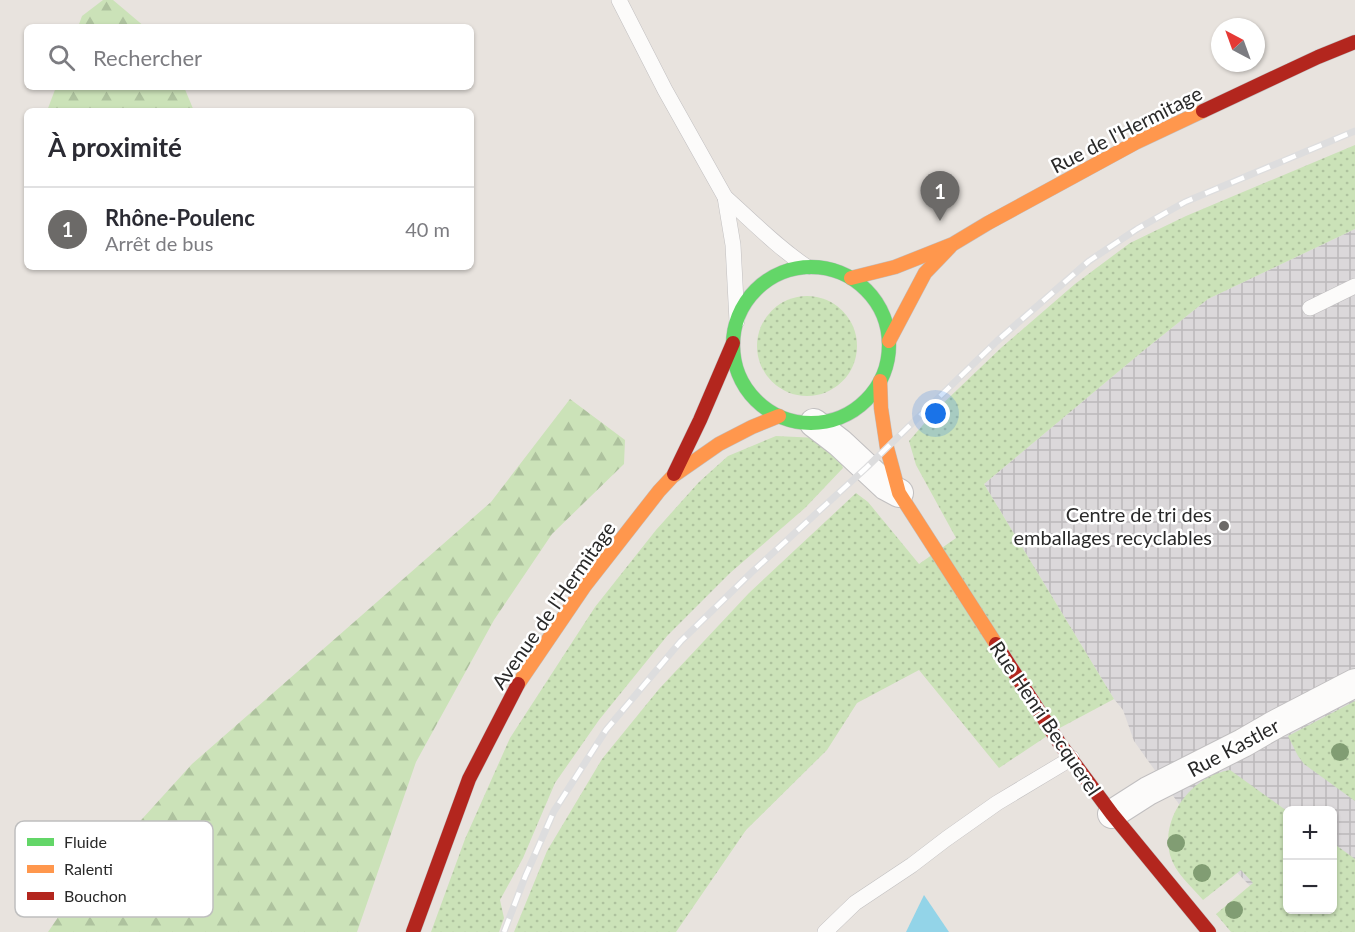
<!DOCTYPE html>
<html lang="fr">
<meta charset="utf-8">
<style>
:root{--surface:#fff;--page:#f2f2f3;--text:#2b2b33;--muted:#7c7c81;--line:#e1e1e2;--accent:#6c6a68}
body{margin:0;font-family:Lato,sans-serif;background:var(--page);color:var(--text)}
.controls{position:absolute;right:18px;bottom:18px;display:grid;overflow:hidden;border-radius:9px;box-shadow:0 2px 4px #0004}
.controls button{width:54px;height:54px;display:grid;place-items:center;padding:0;border:0;border-bottom:2px solid var(--line);background:var(--surface);color:var(--text);font:30px sans-serif}
.compass{position:absolute;left:1211px;top:18px;width:54px;height:54px;border-radius:50%;background:var(--surface);box-shadow:0 2px 4px #0004;rotate:319deg}
.you{position:absolute;left:936px;top:414px;width:21px;height:21px;margin:-15px;border:4px solid #fff;border-radius:50%;background:#1a73e8;box-shadow:0 0 0 9px #1a73e833}
.badge{display:grid;place-items:center;width:39px;height:39px;border-radius:50%;background:var(--accent);color:#fff;font-size:20px;font-weight:700}
.pin{position:absolute;translate:-50% -50px;filter:drop-shadow(0 2px 3px #0008)}
.pin::after{content:'';position:absolute;top:32px;width:21px;height:18px;background:inherit;clip-path:polygon(0 0,100% 0,50% 100%)}
.list{margin:0;padding:0;list-style:none}
h2{display:flex;justify-content:space-between;align-items:center;height:78px;margin:0;padding:0 24px;font-size:26px}
h2 small{font-size:20px;font-weight:400;color:var(--muted)}
.list li{display:grid;grid-template-columns:39px 1fr auto;gap:18px;align-items:center;box-sizing:border-box;height:84px;padding:0 24px;border-top:2px solid var(--line)}
.list b{display:block;font-size:22px;white-space:nowrap}
.list p{margin:0;font-size:20px;white-space:nowrap;color:var(--muted)}
.list em{font-size:20px;font-style:normal;color:var(--muted)}
.icon{flex:none;width:33px;height:33px;fill:none;stroke:currentColor;stroke-width:2;stroke-linecap:round;stroke-linejoin:round}
.map{position:relative;flex:none;width:1355px;height:932px;overflow:hidden}
.search{position:absolute;background:var(--surface);box-shadow:0 2px 4px #0004;left:24px;top:24px;width:450px;height:66px;display:flex;align-items:center;gap:15px;box-sizing:border-box;padding:0 21px;border-radius:9px;color:var(--muted);font-size:22px}
.panel{position:absolute;background:var(--surface);box-shadow:0 2px 4px #0004;left:24px;top:108px;width:450px;height:162px;border-radius:9px}
.map>svg:first-child{display:block}
.industrial{fill:url(#industrial-grid);fill-rule:evenodd}
.grass{fill:url(#grass-dots)}
.forest{fill:url(#forest-firs)}
.water{fill:#93d4e8}
.lines{fill:none;stroke-linecap:round;stroke-linejoin:round}
.lane-casing{stroke:#c1bfc0;stroke-width:16}
.street-casing{stroke:#c1bfc0;stroke-width:30}
.fast-casing{stroke:#c1bfc0;stroke-width:15}
.slow-casing{stroke:#c1bfc0;stroke-width:15}
.jam-casing{stroke:#c1bfc0;stroke-width:15}
.lane{stroke:#fcfbfa;stroke-width:15}
.street{stroke:#fcfbfa;stroke-width:28}
.fast{stroke:#63d668;stroke-width:14}
.slow{stroke:#ff974d;stroke-width:14}
.jam{stroke:#b3261e;stroke-width:14}
.rail-casing{stroke:#ddddde;stroke-width:7}
.rail{stroke:#fff;stroke-width:4.5;stroke-dasharray:14;stroke-linecap:butt}
.tree{fill:#819d73}
.poi-dot{fill:#6c6a68;stroke:#fff;stroke-width:2}
.labels{text-anchor:middle;dominant-baseline:central;stroke-width:5;stroke-linejoin:round;paint-order:stroke}
.street-label{font-size:20px;fill:#292929;stroke:#fff}
.poi-label{font-size:20px;fill:#292929;stroke:#fff;text-anchor:end}
.key{fill:#fff;stroke:#bfbfbf;stroke-width:1.5}
.key-label{font-size:16px;fill:#292929}
</style>
<div class="map">
<svg width="1355" height="932" viewBox="0 0 1355 932">
<defs>
<pattern id="industrial-grid" width="8" height="8" patternUnits="userSpaceOnUse" patternTransform="scale(1.5)"><rect width="8" height="8" fill="#dbd8da"/><path d="M0 4h8M4 0v8" fill="none" stroke="#bcb9bb"/></pattern>
<pattern id="grass-dots" width="8" height="8" patternUnits="userSpaceOnUse" patternTransform="scale(1.5)"><rect width="8" height="8" fill="#cbe2b8"/><path d="M2 2h.1M6 6h.1" fill="none" stroke="#aec29e" stroke-width="1.8" stroke-linecap="round"/></pattern>
<pattern id="forest-firs" width="22" height="20" patternUnits="userSpaceOnUse" patternTransform="scale(1.5)"><rect width="22" height="20" fill="#cbe2b8"/><path d="M5 1l3.5 6h-7zM16 11l3.5 6h-7z" fill="#aec29e"/></pattern>
</defs>
<rect width="100%" height="100%" fill="#e8e3de"/>
<path class="industrial" d="M1355 229V932H1308L1250 886 1201 835 1134 741 1123 710 1114 699 984 484 1143 351 1208 299ZM1288 810H1332V910H1288Z"/>
<g class="grass">
<path d="M1355 145V229L1208 299 1143 351 984 484 1114 699 1056 730 999 768 919 670 857 703 827 750 746 830 676 932H514L547 851 602 759 659 689 749 593 856 493 868 502 919 564 956 538 916 465 909 441 935 411 1002 347 1075 284 1130 243 1186 216Z"/>
<circle cx="807" cy="346" r="50"/>
<path d="M776 436 818 438 839 457 843 468 805 508 730 573 667 636 599 720 555 783 523 858 500 900 504 918 499 932H431L465 839 510 738 595 607 656 530 699 482 728 456Z"/>
<path d="M1355 701V801L1304 764 1298 756 1288 736Z"/>
<path d="M1230 770 1287 811 1288 910H1332L1333 843 1355 859V932H1231L1216 914 1253 883 1241 870 1203 900C1191 886 1175 873 1170 855 1160 817 1192 776 1230 770Z"/>
</g>
<g class="forest">
<path d="M103 0H113L145 27H78L82 16Z"/>
<path d="M56 87H184L194 111H47Z"/>
<path d="M570 399 625 440 624 464 552 534 494 620 416 762 357 932H48L74 894 192 764 491 502Z"/>
</g>
<path class="water" d="M924 895 949 932H906Z"/>
<g class="lines">
<g class="lane-casing">
<g id="lane">
<path d="M619 0 665 90 725 197 733 245 737 321"/>
<path d="M725 197C752 221 777 247 807 267"/>
<path d="M1310 308 1355 286"/>
<path d="M825 932 855 903 912 865 946 839 997 803 1072 758"/>
</g>
</g>
<g class="street-casing">
<g id="street">
<path d="M814 423 840 443 886 486 899 493"/>
<path d="M1112 814 1148 791 1243 743 1276 724 1355 683"/>
</g>
</g>
<g class="fast-casing">
<circle id="fast" cx="811" cy="345" r="78"/>
</g>
<g class="slow-casing">
<g id="slow">
<path d="M851 278 895 267 953 244 988 223 1135 143 1203 111"/>
<path d="M889 341 925 273 950 247"/>
<path d="M880 381 881 408 887 448 899 493 996 644"/>
<path d="M518 684 584 587 659 491 673 476 719 444 752 427 779 416"/>
</g>
</g>
<g class="jam-casing">
<g id="jam">
<path d="M1203 111 1318 57 1355 42"/>
<path d="M674 474 700 420 733 343"/>
<path d="M996 644 1060 744 1112 814 1209 932"/>
<path d="M413 932 469 779 518 684"/>
</g>
</g>
<use href="#lane" class="lane"/>
<use href="#street" class="street"/>
<use href="#fast" class="fast"/>
<use href="#slow" class="slow"/>
<use href="#jam" class="jam"/>
<g class="rail-casing">
<path id="rail" d="M504 932 525 877 554 811 606 730 681 641 752 572 866 468 997 341 1089 261 1137 229 1185 202 1355 131"/>
</g>
<use href="#rail" class="rail"/>
</g>
<g class="tree">
<circle cx="1340" cy="752" r="9"/>
<circle cx="1176" cy="843" r="9"/>
<circle cx="1202" cy="873" r="9"/>
<circle cx="1234" cy="910" r="9"/>
</g>
<circle class="poi-dot" cx="1224" cy="526" r="6"/>
<g class="labels">
<g class="street-label">
<text transform="translate(1126 129) rotate(-27)">Rue de l'Hermitage</text>
<text transform="translate(553 605) rotate(-55)">Avenue de l'Hermitage</text>
<text transform="translate(1046 718) rotate(56)">Rue Henri Becquerel</text>
<text transform="translate(1233 747) rotate(-28)">Rue Kastler</text>
</g>
<g class="poi-label">
<text x="1212" y="514">Centre de tri des<tspan x="1212" dy="23">emballages recyclables</tspan></text>
</g>
</g>
<rect x="15" y="821" width="198" height="96" rx="9" class="key"/>
<rect x="27" y="838" width="27" height="8" fill="#63d668"/>
<rect x="27" y="865" width="27" height="8" fill="#ff974d"/>
<rect x="27" y="892" width="27" height="8" fill="#b3261e"/>
<g class="key-label">
<text x="64" y="848">Fluide</text>
<text x="64" y="875">Ralenti</text>
<text x="64" y="902">Bouchon</text>
</g>
</svg>
<div class="controls">
<button>+</button>
<button>−</button>
</div>
<svg class="compass" viewBox="-18 -18 36 36"><path d="M0-13l5 13h-10z" fill="#e53935"/><path d="M0 13l5-13h-10z" fill="#7c7c81"/></svg>
<div class="you"></div>
<div class="pin badge" style="left:940px;top:221px">1</div>
<div class="search"><svg class="icon" aria-label="search" viewBox="0 0 24 24"><circle cx="10" cy="10" r="6"/><path d="M15 15l6 6"/></svg>Rechercher</div>
<section class="panel">
<h2>À proximité<small></small></h2>
<ul class="list">
<li><span class="badge">1</span><div><b>Rhône-Poulenc</b><p>Arrêt de bus</p></div><em>40 m</em></li>
</ul>
</section>
</div>
